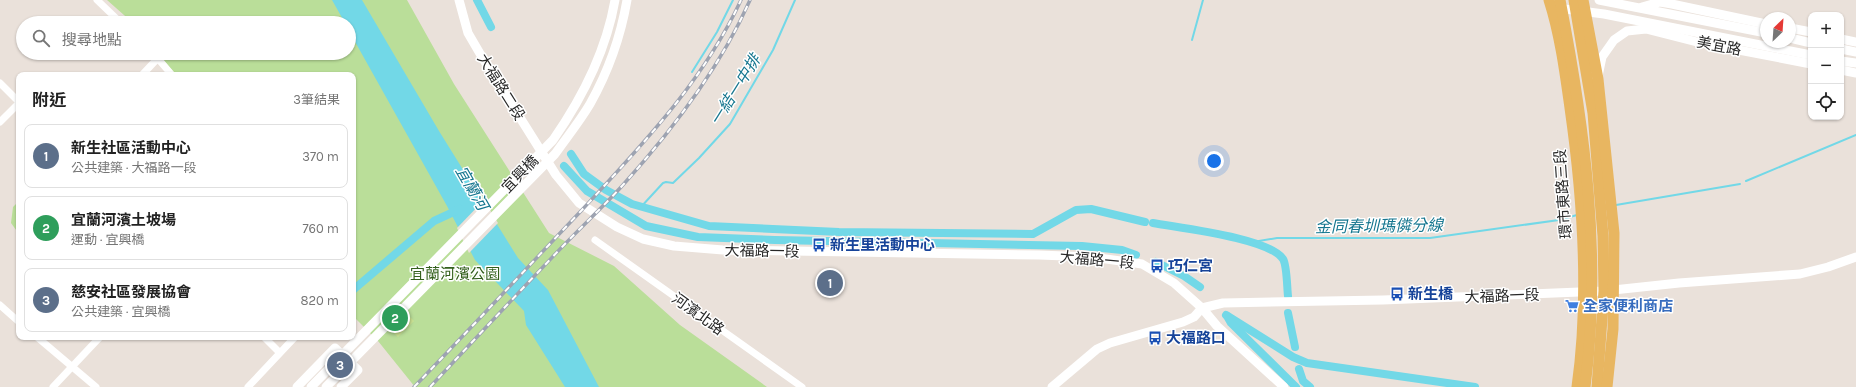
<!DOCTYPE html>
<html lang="zh-TW">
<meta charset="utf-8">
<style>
:root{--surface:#fff;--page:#f2f2f2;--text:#222;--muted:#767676;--line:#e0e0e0;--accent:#d93025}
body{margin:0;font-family:Karla,"Noto Sans TC",sans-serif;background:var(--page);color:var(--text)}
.controls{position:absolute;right:12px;top:12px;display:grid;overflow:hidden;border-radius:8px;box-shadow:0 1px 3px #0004}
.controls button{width:36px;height:36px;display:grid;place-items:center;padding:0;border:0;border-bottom:1px solid var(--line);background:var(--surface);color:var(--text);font:20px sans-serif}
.compass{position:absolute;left:1760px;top:12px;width:36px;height:36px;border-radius:50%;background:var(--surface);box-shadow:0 1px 3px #0004;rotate:25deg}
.you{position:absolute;left:1214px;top:161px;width:14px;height:14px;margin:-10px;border:3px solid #fff;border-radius:50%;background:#1a73e8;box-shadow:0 0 0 6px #1a73e833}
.badge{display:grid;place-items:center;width:26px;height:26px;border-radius:50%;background:var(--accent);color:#fff;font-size:13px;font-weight:700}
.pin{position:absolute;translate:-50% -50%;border:2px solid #fff;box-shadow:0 1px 4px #0006}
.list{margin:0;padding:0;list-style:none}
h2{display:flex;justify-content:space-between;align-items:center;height:52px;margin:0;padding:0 16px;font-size:17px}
h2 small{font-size:13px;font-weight:400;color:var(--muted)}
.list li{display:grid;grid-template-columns:26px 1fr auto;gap:12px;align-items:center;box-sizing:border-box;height:64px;margin:0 8px 8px;padding:0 8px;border:1px solid var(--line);border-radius:8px}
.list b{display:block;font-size:15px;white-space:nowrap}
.list p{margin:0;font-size:13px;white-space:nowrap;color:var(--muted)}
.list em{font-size:13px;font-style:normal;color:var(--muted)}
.icon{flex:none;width:22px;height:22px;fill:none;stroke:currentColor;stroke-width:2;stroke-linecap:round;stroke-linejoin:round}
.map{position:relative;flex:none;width:1856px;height:387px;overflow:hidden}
.search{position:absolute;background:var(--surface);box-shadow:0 1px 3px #0004;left:16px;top:16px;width:340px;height:44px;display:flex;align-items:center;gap:10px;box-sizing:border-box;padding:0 14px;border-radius:22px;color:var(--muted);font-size:15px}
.panel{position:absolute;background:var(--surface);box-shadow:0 1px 3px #0004;left:16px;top:72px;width:340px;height:268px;border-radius:8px}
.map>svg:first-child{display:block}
.green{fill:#bade99}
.pitch{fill:#cee595}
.water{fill:#72d8e7}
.pier{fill:#eae1da}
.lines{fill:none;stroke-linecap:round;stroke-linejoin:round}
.stream{stroke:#72d8e7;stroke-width:2}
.canal{stroke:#72d8e7;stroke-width:8}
.street{stroke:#fff;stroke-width:7}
.secondary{stroke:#fff;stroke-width:9}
.primary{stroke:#e8b661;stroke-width:11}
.rail-casing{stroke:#9da3b1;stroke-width:3.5}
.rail{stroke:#fff;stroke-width:2;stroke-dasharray:6;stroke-linecap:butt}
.labels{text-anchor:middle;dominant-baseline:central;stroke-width:3;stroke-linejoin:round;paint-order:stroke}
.street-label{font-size:15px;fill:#282828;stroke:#fff}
.transit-label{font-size:15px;font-weight:bold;fill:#164399;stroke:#fff;text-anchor:start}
.park-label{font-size:15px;fill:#34601d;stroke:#fff}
.shop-label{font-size:15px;font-weight:bold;fill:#366cbe;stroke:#fff;text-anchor:start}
.water-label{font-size:16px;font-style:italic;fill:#15768f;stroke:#fff}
</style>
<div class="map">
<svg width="1856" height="387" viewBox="0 0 1856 387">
<rect width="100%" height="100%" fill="#eae1da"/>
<g class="green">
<path d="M107 0H407L454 84 549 233 614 266 680 325 767 387H415L378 341 353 316V75H176L158 53H349V23H133Z"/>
<path d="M19 201V234L11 223 13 207Z"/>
</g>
<path class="pitch" d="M393 300 414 321 398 337 376 315Z"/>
<path class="water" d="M332 0H362L439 131 518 258 548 290 599 387H565L526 325 524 311 475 260 447 206 349 31V23H345Z"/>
<path class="pier" d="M484 200 498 223 469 253 457 228Z"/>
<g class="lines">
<g class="stream">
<path d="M1192 40 1203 0"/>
<path d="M692 72 717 32 733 0"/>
<path d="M1746 181 1856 135"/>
<path d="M1616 205 1740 184"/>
<path d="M640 208 663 183 666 182 673 183 699 158 730 124 773 50 795 0"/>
<path d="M1253 242 1277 238H1430L1559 220 1577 215"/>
</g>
<g class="canal">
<path d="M477 0 491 27"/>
<path d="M571 154 584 174 606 190 632 204 709 226 839 232 1033 234 1076 210 1091 209 1145 222"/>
<path d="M564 166 587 191 646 226 698 237 775 240 1082 246 1122 250 1136 255"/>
<path d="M1153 223C1180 228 1269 238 1283 259 1287 265 1287 288 1288 296"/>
<path d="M1156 262 1184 276 1200 287"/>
<path d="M353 290 434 221 460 209"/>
<path d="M1288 313 1295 347"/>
<path d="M1226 315 1293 357 1307 363 1475 387"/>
<path d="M1227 316 1231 323 1296 387"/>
<path d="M1299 369 1303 381 1310 387"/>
</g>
<g class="street">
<path d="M97 0 121 23"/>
<path d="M153 53 172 75"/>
<path d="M142 75 158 58"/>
<path d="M0 83 19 102"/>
<path d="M0 122 19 103"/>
<path d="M595 240 802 387"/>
<path d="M0 305 19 322"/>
<path d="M37 337 96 387"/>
<path d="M264 337 279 352"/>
<path d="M53 387 100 337"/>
<path d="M248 387 295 337"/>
</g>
<g class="secondary">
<path d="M459 0 468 33 482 57 556 175 579 203 617 227 643 239 674 246 723 250 1039 255 1092 257 1142 264 1174 283 1202 308 1217 326 1284 387"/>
<path d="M1599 0 1766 33"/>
<path d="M1642 7 1660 2 1672 4 1766 24"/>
<path d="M1557 8 1604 14 1811 55"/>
<path d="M1790 28 1811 32"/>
<path d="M1790 38 1811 43"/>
<path d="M1841 39 1856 42"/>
<path d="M1841 49 1856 52"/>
<path d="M1841 61 1856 63"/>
<path d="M1841 70 1856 73"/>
<path d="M1598 76 1602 57 1614 40 1627 31 1646 29 1697 42 1811 64"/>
<path d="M1202 308 1223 303 1383 300 1604 291 1679 283 1800 274 1828 267 1856 257"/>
<path d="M297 387 335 348 358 370 341 387"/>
<path d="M311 387 553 140C583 97 606 52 615 0"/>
<path d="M326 387 555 154C567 137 580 121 590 104 608 72 621 35 627 0"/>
<path d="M1052 387 1097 349 1110 343 1183 322 1194 317 1202 308"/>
</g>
<g class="primary">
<path d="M1549 0C1560 34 1565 72 1570 108 1583 199 1590 295 1577 387"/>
<path d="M1560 0C1585 127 1602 258 1585 387"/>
<path d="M1574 0 1593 113 1603 236 1604 291 1597 387"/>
<path d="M1583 0 1598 79 1614 233 1613 329 1607 387"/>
</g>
<g class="rail-casing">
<g id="rail">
<path d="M414 387C470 329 525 270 581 211 641 146 703 82 741 0"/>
<path d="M430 387C474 340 518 293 563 246 582 226 603 207 622 186 670 133 721 66 750 0"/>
</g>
</g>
<use href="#rail" class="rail"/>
</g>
<defs>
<g id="bus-bare" transform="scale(1.08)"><path d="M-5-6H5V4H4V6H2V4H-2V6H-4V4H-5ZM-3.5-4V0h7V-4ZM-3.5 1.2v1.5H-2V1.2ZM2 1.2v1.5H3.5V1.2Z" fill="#1a4fb4" stroke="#fff" stroke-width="2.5" paint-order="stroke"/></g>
<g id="supermarket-bare" transform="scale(1.08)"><path d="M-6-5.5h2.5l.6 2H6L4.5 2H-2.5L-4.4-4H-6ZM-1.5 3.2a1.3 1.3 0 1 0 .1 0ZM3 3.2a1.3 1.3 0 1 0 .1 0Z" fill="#3f7fe0" stroke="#fff" stroke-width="2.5" paint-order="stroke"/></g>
</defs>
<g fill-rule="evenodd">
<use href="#bus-bare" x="819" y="245"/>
<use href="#bus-bare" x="1157" y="266"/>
<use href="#bus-bare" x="1397" y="294"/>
<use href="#supermarket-bare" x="1572" y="306"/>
<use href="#bus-bare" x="1155" y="338"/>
</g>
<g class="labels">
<g class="street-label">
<text transform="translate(1719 46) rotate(11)">美宜路</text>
<text transform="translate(501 87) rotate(58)">大福路二段</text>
<text transform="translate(520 174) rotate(-46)">宜興橋</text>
<text transform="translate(1563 194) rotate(-94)">環市東路三段</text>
<text transform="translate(762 251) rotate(1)">大福路一段</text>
<text transform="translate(1097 260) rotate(5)">大福路一段</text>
<text transform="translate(1502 296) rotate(-2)">大福路一段</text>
<text transform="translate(698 314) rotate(36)">河濱北路</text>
</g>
<g class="transit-label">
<text x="830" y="245">新生里活動中心</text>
<text x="1168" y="266">巧仁宮</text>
<text x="1408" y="294">新生橋</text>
<text x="1166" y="338">大福路口</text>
</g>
<g class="park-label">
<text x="455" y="274">宜蘭河濱公園</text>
</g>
<g class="shop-label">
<text x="1583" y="306">全家便利商店</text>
</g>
<g class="water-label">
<text transform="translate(735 90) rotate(-58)">一結一中排</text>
<text transform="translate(472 188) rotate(60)">宜蘭河</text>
<text transform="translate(1379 226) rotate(-1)">金同春圳瑪僯分線</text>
</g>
</g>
</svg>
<div class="controls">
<button>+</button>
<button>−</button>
<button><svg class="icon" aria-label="locate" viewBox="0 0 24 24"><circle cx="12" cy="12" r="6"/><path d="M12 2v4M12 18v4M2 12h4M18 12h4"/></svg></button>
</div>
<svg class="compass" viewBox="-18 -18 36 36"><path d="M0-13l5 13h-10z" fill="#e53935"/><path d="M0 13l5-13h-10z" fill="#767676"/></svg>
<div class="you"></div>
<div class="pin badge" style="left:830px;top:283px;background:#5c6f8a">1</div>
<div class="pin badge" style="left:395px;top:318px;background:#2e9e5b">2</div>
<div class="pin badge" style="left:340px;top:365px;background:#5c6f8a">3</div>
<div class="search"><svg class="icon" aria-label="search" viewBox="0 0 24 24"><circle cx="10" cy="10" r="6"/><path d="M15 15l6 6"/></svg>搜尋地點</div>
<section class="panel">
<h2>附近<small>3筆結果</small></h2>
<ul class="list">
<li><span class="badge" style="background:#5c6f8a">1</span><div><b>新生社區活動中心</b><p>公共建築 · 大福路一段</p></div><em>370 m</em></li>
<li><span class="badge" style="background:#2e9e5b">2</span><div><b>宜蘭河濱土坡場</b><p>運動 · 宜興橋</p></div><em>760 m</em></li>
<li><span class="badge" style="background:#5c6f8a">3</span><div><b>慈安社區發展協會</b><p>公共建築 · 宜興橋</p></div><em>820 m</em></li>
</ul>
</section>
</div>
